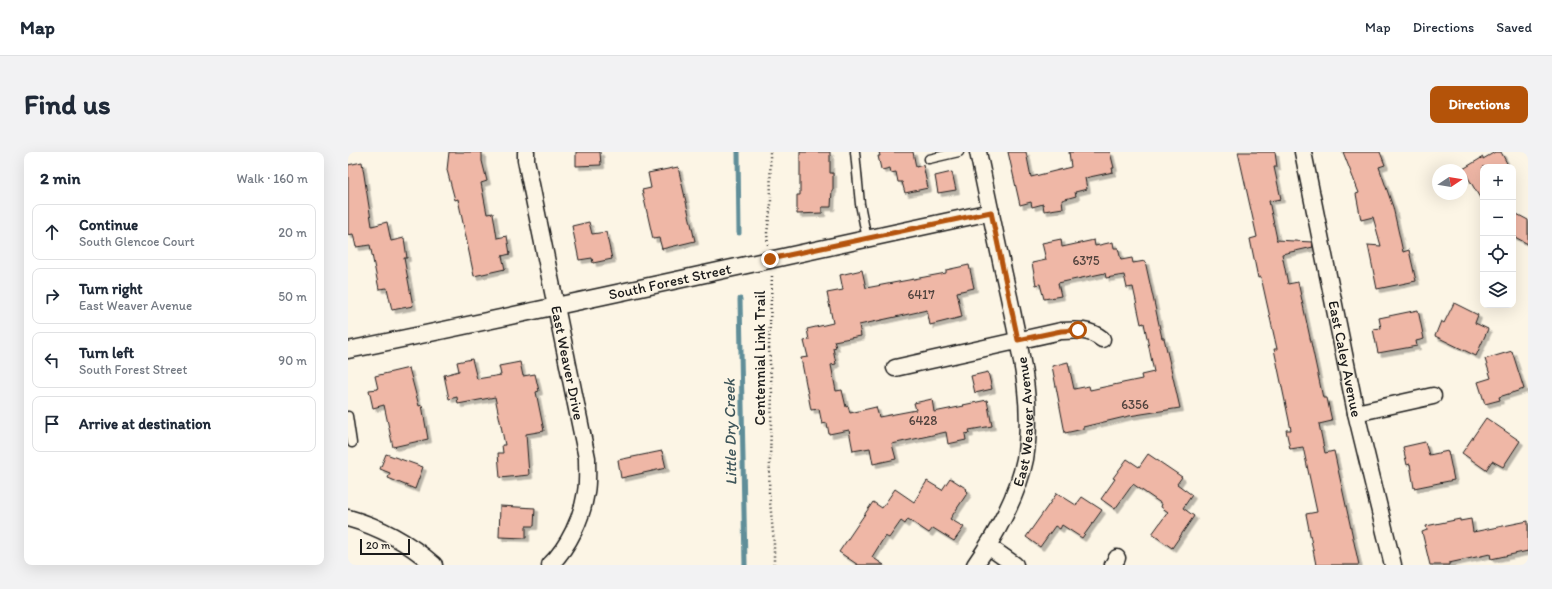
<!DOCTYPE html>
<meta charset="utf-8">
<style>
:root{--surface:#fff;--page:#f2f2f3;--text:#1f2937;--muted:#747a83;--line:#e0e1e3;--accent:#b45309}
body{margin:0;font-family:Itim,sans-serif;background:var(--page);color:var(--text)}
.controls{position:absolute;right:12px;top:12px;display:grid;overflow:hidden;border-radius:8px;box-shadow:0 4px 16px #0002}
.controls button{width:36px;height:36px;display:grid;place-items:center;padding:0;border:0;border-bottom:1px solid var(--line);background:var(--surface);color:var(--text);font:20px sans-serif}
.compass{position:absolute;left:1084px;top:12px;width:36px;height:36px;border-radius:50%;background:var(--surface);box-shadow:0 4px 16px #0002;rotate:78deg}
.scale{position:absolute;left:12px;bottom:10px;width:50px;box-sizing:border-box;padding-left:4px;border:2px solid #1c1c1c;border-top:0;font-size:11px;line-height:14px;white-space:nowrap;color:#1c1c1c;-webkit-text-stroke:3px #fcf5e5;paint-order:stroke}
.stop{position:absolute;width:12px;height:12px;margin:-9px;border:3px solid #b45309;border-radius:50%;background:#fff}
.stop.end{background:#b45309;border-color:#fff;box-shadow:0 1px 4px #0008}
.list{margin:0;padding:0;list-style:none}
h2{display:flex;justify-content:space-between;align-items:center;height:52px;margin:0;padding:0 16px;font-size:17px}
h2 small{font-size:13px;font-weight:400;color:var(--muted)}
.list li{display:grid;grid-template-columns:26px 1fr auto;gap:12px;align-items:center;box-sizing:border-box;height:56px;margin:0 8px 8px;padding:0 8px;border:1px solid var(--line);border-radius:8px}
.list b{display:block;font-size:15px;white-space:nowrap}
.list p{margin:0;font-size:13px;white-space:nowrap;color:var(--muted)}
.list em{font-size:13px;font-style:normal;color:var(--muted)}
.icon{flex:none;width:22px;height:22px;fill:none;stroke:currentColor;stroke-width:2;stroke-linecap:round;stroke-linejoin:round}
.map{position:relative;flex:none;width:1180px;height:413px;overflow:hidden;border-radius:8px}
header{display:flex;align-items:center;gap:24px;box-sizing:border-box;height:56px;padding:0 20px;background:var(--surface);border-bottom:1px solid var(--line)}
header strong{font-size:19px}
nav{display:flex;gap:22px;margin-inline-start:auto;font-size:14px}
.intro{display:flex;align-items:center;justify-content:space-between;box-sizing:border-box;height:96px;padding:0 24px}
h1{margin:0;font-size:28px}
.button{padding:10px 18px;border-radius:8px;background:var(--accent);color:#fff;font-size:14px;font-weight:700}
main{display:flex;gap:24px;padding:0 24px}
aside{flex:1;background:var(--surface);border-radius:8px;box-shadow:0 4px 16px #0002}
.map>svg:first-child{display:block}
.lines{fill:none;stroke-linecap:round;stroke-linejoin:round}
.stream{stroke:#608e99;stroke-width:5}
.building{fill:#efb7a6;stroke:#1c1c1c;filter:url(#shadow)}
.lane-casing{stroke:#1c1c1c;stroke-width:11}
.street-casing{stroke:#1c1c1c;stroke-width:19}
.path{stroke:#1c1c1c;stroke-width:2.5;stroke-dasharray:1 3;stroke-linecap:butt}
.lane{stroke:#fcf5e5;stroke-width:8}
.street{stroke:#fcf5e5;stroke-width:16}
.route{stroke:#b45309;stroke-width:5}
.labels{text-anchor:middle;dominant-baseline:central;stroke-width:3.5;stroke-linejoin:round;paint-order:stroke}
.number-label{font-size:13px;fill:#51433e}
.street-label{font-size:15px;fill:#1c1c1c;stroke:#fcf5e5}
.water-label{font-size:16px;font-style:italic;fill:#3e555a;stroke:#fcf5e5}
</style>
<header>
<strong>Map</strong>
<nav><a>Map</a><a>Directions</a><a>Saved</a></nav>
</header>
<div class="intro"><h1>Find us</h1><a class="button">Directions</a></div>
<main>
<aside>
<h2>2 min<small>Walk · 160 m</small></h2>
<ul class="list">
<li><svg class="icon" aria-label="ahead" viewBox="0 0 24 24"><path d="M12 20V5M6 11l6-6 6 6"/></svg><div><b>Continue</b><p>South Glencoe Court</p></div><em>20 m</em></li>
<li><svg class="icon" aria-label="right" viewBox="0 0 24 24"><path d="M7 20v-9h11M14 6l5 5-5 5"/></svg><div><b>Turn right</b><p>East Weaver Avenue</p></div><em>50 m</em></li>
<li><svg class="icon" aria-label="left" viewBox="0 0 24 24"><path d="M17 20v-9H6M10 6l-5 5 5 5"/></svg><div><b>Turn left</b><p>South Forest Street</p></div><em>90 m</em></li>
<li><svg class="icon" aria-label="arrive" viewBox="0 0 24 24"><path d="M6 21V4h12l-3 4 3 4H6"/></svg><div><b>Arrive at destination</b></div></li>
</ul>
</aside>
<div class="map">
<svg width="1180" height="413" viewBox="0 0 1180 413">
<defs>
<filter id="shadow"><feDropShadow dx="3.5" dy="3.5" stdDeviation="0" flood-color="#0004"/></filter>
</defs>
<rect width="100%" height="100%" fill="#fcf5e5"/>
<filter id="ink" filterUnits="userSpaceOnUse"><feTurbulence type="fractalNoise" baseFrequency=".025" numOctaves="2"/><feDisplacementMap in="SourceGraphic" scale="8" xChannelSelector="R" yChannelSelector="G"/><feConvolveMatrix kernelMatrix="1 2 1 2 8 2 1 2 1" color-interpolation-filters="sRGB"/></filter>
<g filter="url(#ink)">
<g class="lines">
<g class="stream">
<path d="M390 0 391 81"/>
<path d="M392 147 397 413"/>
</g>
</g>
<g class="building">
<path d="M101 0H134V9L139 29 133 31 139 62 145 61 149 86 159 84 162 102 154 104 157 117 126 124 110 47 107 48 99 18Z"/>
<path d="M228 0H252L253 13 228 14Z"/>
<path d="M452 0H482V21H485V38H484L483 55H474V61L449 62V43H452Z"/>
<path d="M531 0H565L568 15 575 13 580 36 557 41 554 30H550L548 20 543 21 542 16 534 18 533 17 530 4H532Z"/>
<path d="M660 0H678L683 25 723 15 721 0H762L766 16H764L765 20 737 26 739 37 727 40 728 44 714 48 715 56 696 59 695 52 684 55 683 50 672 53Z"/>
<path d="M890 0H927L929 15H926L933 47 921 49 929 87 928 88 964 90 965 95 934 102 940 132 950 130 975 246H979L984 269 971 272 977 301 986 299 1011 413H968L958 362 969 360 955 295 942 297 938 278H943L926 197H929L913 125 910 126 902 87 909 85Z"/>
<path d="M995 0H1032L1037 13 1031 15 1045 55 1055 100 1061 98 1068 129 1029 137 1020 93 1033 94 1025 65 1013 68 1008 42 1011 41Z"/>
<path d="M1147 0H1153L1161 15H1135V51L1115 17 1135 5V7Z"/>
<path d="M14 10 24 74 39 70 43 89 56 86 59 106H56L65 154 44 158 39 136 31 137 22 93 8 95 5 82 0 83V13Z"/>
<path d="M330 15 347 89 314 97 311 86 305 87 294 38 303 36 300 21Z"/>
<path d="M604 20 608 38 590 41 587 24Z"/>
<path d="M1165 60 1180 68V92L1165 84Z"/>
<path d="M241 70 244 82 258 80 264 107 245 111 244 106 231 108 224 74Z"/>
<path d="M713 87 714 95 746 88 747 94 765 90 766 96H770L773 108 784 106 785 111 797 109 814 186H816L832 256 781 264 735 275V277L717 281 704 214 720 210 726 237 741 234 742 238 770 232 794 227 793 223 806 220 796 171 793 172 785 135 779 136 776 123 758 126 757 121 710 131 713 144 696 147 692 132 688 133 684 111 698 108 694 91Z"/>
<path d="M621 113 626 136 609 140 614 165 582 173 579 158 511 173 513 184 486 189 488 195 485 196 488 212 483 213 488 239 494 238 498 255 500 254 502 261 528 255 531 265 568 258 566 251 584 247 586 260 616 254 615 253 639 248 644 274 621 278 622 281 617 282 618 288 600 292 598 280 544 292 548 307 525 312 522 296 505 299 501 278 481 282 479 271 474 272 471 257 463 258 453 206 460 205 456 189 461 188 459 177 485 171 479 141 495 138 492 123 514 118 518 136 598 121V118Z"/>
<path d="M1106 151 1130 163 1127 171 1140 177 1128 204 1087 184 1093 169 1096 171Z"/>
<path d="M1070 158 1076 187 1068 189 1069 194 1030 201 1025 177 1033 176 1031 166Z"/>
<path d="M1164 199 1176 237 1151 245 1152 248 1137 252 1130 230 1143 226 1137 207Z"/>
<path d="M124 207 129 227 153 223 151 214 172 210 175 224 187 222 191 239 188 240 196 279 178 282 181 323 152 326 150 301H155L154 293H157L147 245 110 252 109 245 101 247 96 223 111 219 109 210Z"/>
<path d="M61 216 71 254 74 253 80 287 45 295 36 253 25 256 21 238 30 237 27 224Z"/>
<path d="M640 220 644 237 627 241 623 224Z"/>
<path d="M1138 266 1172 289 1155 315 1144 309 1138 318 1114 301Z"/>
<path d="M1077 290 1081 303 1100 299 1106 328 1066 336 1062 312 1059 313 1055 295Z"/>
<path d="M314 299 318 316 273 326 270 308Z"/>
<path d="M38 302 75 315 67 337 40 326 42 321 32 317Z"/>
<path d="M800 302 834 325 829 332 844 343 835 356 846 364 824 396 804 382 820 360 813 355 814 352 795 339 785 332 767 357 753 347 767 327 765 326 779 307 791 315Z"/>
<path d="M602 326 619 337 618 338 620 340 602 367 616 375 606 389 585 376 581 381 560 367 557 372 553 369 541 386 537 384 524 405 536 413H510L491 400 525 350 534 356 547 337 566 350 579 329 594 338Z"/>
<path d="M709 341 728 353 734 345 754 358 734 386 714 373 712 377 707 374 692 395 678 385Z"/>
<path d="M152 354 187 356 186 374H178V386L151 385Z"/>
<path d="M1112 367V369L1123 367 1125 380 1180 369V399L1143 407 1142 402 1101 411V413H1082L1074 380 1079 378 1078 374Z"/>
</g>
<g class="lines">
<g class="lane-casing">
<g id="lane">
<path d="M507 0 512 52 519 87"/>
<path d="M581 7 611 0"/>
<path d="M0 264 4 291"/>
</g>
</g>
<g class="street-casing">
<g id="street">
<path id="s1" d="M178 0V8L239 306C239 317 240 329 238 340 234 366 221 394 202 413"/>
<path id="s2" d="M955 0 1008 261 1045 413"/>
<path id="s3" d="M0 198C215 154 428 106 643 60"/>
<path d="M547 216 713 179C729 178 741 177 754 187"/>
<path d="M1008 261 1085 244"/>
<path d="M0 366C32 375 61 391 86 413"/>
<path d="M640 394 667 413"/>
<path id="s4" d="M627 413C648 383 670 343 677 307 686 252 672 198 661 145 650 97 640 48 630 0"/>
<path d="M765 413 769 406"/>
</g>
</g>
<g class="path">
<path d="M420 93 419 81 423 52 422 0"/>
<path d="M424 124 421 195 424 241 421 340 426 391V413"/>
</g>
<use href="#lane" class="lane"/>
<use href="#street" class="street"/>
</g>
</g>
<g class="lines" filter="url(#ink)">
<path class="route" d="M422 107 643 60 670 188 713 179 730 178"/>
</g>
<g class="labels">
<g class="number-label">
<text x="738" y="108">6375</text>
<text x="573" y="142">6417</text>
<text x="787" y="252">6356</text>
<text x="575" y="268">6428</text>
</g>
<g class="street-label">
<text stroke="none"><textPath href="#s3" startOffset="329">South Forest Street</textPath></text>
<text transform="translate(412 206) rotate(-90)">Centennial Link Trail</text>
<text stroke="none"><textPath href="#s2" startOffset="211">East Caley Avenue</textPath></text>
<text stroke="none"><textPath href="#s1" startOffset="215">East Weaver Drive</textPath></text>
<text stroke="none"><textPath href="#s4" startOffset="155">East Weaver Avenue</textPath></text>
</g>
<g class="water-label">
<text transform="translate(382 280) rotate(-91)">Little Dry Creek</text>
</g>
</g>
</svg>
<div class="controls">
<button>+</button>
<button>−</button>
<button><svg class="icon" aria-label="locate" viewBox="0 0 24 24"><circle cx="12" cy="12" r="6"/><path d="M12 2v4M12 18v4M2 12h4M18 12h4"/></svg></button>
<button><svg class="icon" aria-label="layers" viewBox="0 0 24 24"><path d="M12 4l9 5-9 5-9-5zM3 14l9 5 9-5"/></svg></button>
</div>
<svg class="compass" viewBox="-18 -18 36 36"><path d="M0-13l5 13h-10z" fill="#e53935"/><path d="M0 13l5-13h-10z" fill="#747a83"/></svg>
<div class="scale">20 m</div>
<div class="stop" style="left:730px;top:178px"></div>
<div class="stop end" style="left:422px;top:107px"></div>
</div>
</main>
